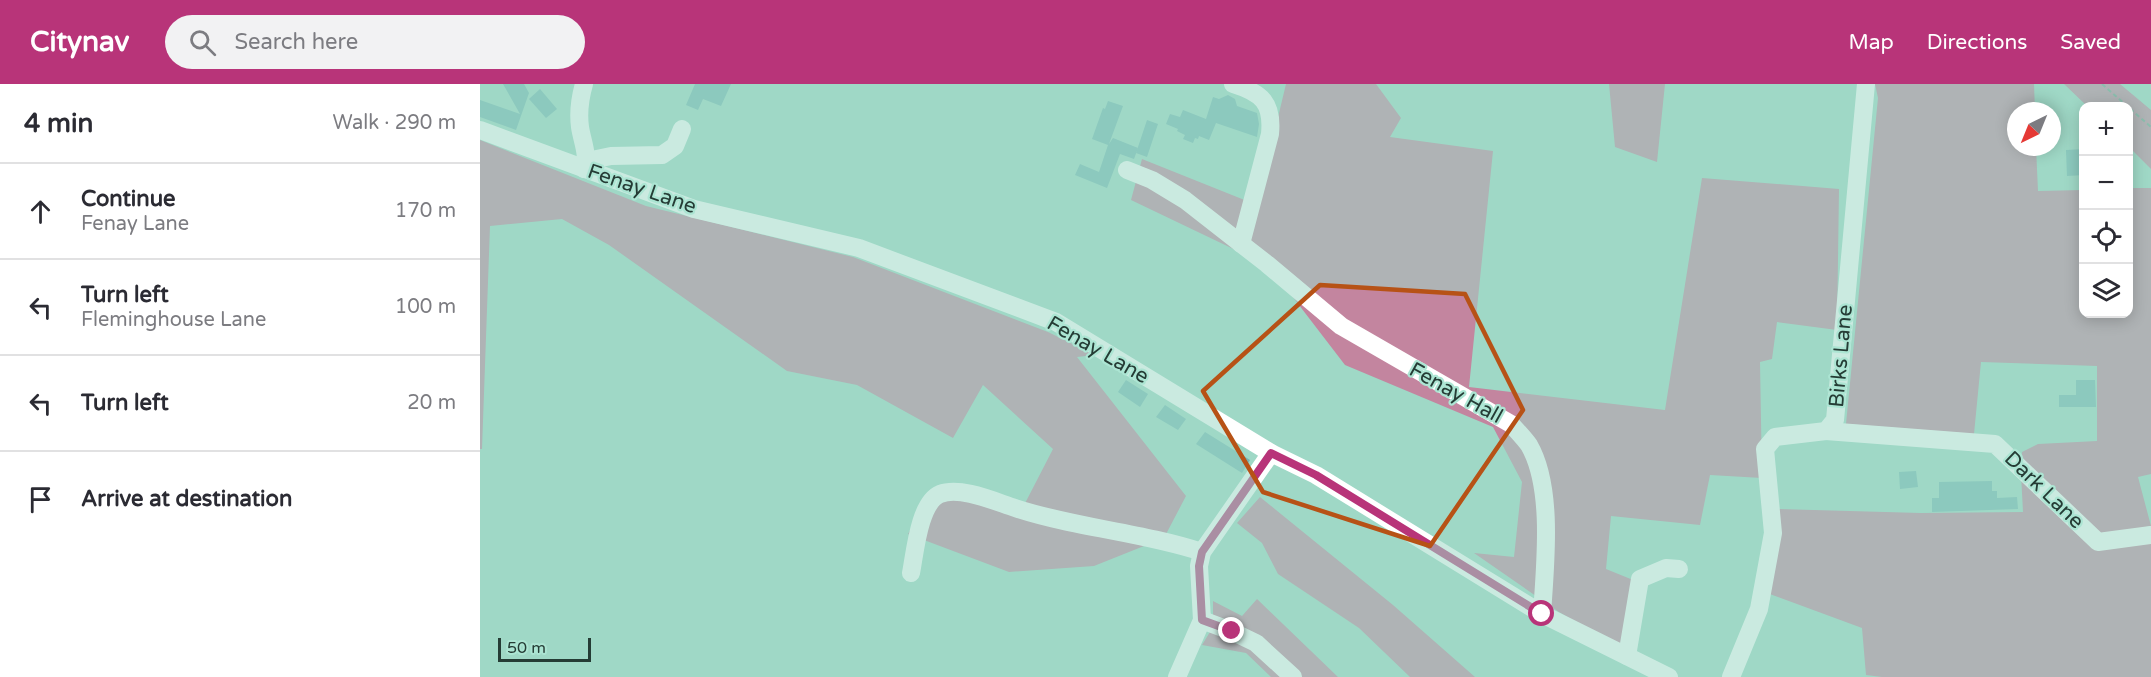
<!DOCTYPE html>
<meta charset="utf-8">
<style>
:root{--surface:#fff;--page:#f2f2f3;--text:#2b2b33;--muted:#7c7c81;--line:#e1e1e2;--accent:#b83479}
body{margin:0;font-family:"Varela Round",sans-serif;background:var(--page);color:var(--text)}
.controls{position:absolute;right:18px;top:18px;display:grid;overflow:hidden;border-radius:12px;box-shadow:0 3px 15px #0003}
.controls button{width:54px;height:54px;display:grid;place-items:center;padding:0;border:0;border-bottom:2px solid var(--line);background:var(--surface);color:var(--text);font:30px sans-serif}
.compass{position:absolute;left:1527px;top:18px;width:54px;height:54px;border-radius:50%;background:var(--surface);box-shadow:0 3px 15px #0003;rotate:223deg}
.scale{position:absolute;left:18px;bottom:15px;width:93px;box-sizing:border-box;padding-left:6px;border:3px solid #253c35;border-top:0;font-size:16px;line-height:21px;white-space:nowrap;color:#253c35;-webkit-text-stroke:4px #ace5d3;paint-order:stroke}
.stop{position:absolute;width:18px;height:18px;margin:-14px;border:4px solid #b83479;border-radius:50%;background:#fff}
.stop.end{background:#b83479;border-color:#fff;box-shadow:0 2px 6px #0008}
.list{margin:0;padding:0;list-style:none}
h2{display:flex;justify-content:space-between;align-items:center;height:78px;margin:0;padding:0 24px;font-size:26px}
h2 small{font-size:20px;font-weight:400;color:var(--muted)}
.list li{display:grid;grid-template-columns:39px 1fr auto;gap:18px;align-items:center;box-sizing:border-box;height:96px;padding:0 24px;border-top:2px solid var(--line)}
.list b{display:block;font-size:22px;white-space:nowrap}
.list p{margin:0;font-size:20px;white-space:nowrap;color:var(--muted)}
.list em{font-size:20px;font-style:normal;color:var(--muted)}
.icon{flex:none;width:33px;height:33px;fill:none;stroke:currentColor;stroke-width:2;stroke-linecap:round;stroke-linejoin:round}
.map{position:relative;flex:none;width:1671px;height:593px;overflow:hidden}
header{display:flex;align-items:center;gap:36px;box-sizing:border-box;height:84px;padding:0 30px;background:var(--accent);color:#fff}
header strong{font-size:28px}
nav{display:flex;gap:33px;margin-inline-start:auto;font-size:21px}
.search{width:420px;height:54px;background:var(--page);display:flex;align-items:center;gap:15px;box-sizing:border-box;padding:0 21px;border-radius:33px;color:var(--muted);font-size:22px}
main{display:flex}
aside{flex:1;background:var(--surface)}
.map>svg:first-child{display:block}
.green{fill:#c3859f}
.building{fill:#77b5b3}
.lines{fill:none;stroke-linecap:round;stroke-linejoin:round}
.path{stroke:#719d8f;stroke-width:2;stroke-dasharray:4.5 3;stroke-linecap:butt}
.minor{stroke:#fff;stroke-width:18}
.route{stroke:#b83479;stroke-width:8}
.marked{fill:none;stroke:#b75216;stroke-width:4.5;stroke-linejoin:round}
.labels{text-anchor:middle;dominant-baseline:central;stroke-width:4.5;stroke-linejoin:round;paint-order:stroke}
.street-label{font-size:21px;fill:#253c35;stroke:#ace5d3}
</style>
<header>
<strong>Citynav</strong>
<div class="search"><svg class="icon" aria-label="search" viewBox="0 0 24 24"><circle cx="10" cy="10" r="6"/><path d="M15 15l6 6"/></svg>Search here</div>
<nav><a>Map</a><a>Directions</a><a>Saved</a></nav>
</header>
<main>
<aside>
<h2>4 min<small>Walk · 290 m</small></h2>
<ul class="list">
<li><svg class="icon" aria-label="ahead" viewBox="0 0 24 24"><path d="M12 20V5M6 11l6-6 6 6"/></svg><div><b>Continue</b><p>Fenay Lane</p></div><em>170 m</em></li>
<li><svg class="icon" aria-label="left" viewBox="0 0 24 24"><path d="M17 20v-9H6M10 6l-5 5 5 5"/></svg><div><b>Turn left</b><p>Fleminghouse Lane</p></div><em>100 m</em></li>
<li><svg class="icon" aria-label="left" viewBox="0 0 24 24"><path d="M17 20v-9H6M10 6l-5 5 5 5"/></svg><div><b>Turn left</b></div><em>20 m</em></li>
<li><svg class="icon" aria-label="arrive" viewBox="0 0 24 24"><path d="M6 21V4h12l-3 4 3 4H6"/></svg><div><b>Arrive at destination</b></div></li>
</ul>
</aside>
<div class="map">
<svg width="1671" height="593" viewBox="0 0 1671 593">
<rect width="100%" height="100%" fill="#9fd8c6"/>
<g class="green">
<path d="M806 0H896L921 34 910 53 1013 67 989 303 1185 326 1222 94 1359 105 1357 246 1297 238 1292 275 1280 278 1282 394 1230 391 1220 441 1131 432 1126 485 1158 498 1148 569 1079 528 994 469 1034 473 1042 398 1013 343 865 281 789 182 651 116 662 75 777 121Z"/>
<path d="M1129 0H1185L1177 78 1135 63Z"/>
<path d="M1395 0H1554L1555 27H1536V63H1556L1558 107 1603 106 1604 230H1648L1649 104H1671V390L1658 393 1671 442 1619 452 1541 379 1542 368 1558 360 1617 357V282L1501 278 1494 350 1366 340 1398 14Z"/>
<path d="M1584 0H1640L1671 26V85L1649 63 1648 22H1607Z"/>
<path d="M0 56 166 122 373 173 568 248 615 271 597 273 706 412 684 454 614 482 529 488 428 450 454 405 539 431 573 365 503 301 473 354 377 301 307 287 129 161 82 135 10 142 2 365H0Z"/>
<path d="M1541 390 1615 466 1671 457V593H1402L1386 591 1382 544 1287 509 1297 425 1441 429 1543 428Z"/>
<path d="M780 413 913 521 995 593H930L879 544 798 490 782 459 757 439Z"/>
<path d="M777 515 858 593H791L766 569 722 561 733 543V517L762 532Z"/>
</g>
<g class="building">
<path d="M23 0H44L49 9 36 46 0 33V16L40 30Z"/>
<path d="M215 0H251L241 22 223 15 218 26 206 21Z"/>
<path d="M60 5 77 25 66 34 49 15Z"/>
<path d="M748 11 755 15 757 22 777 29 779 40 777 53 736 39 729 56 719 52 718 55 715 54 713 59 703 55 705 51 697 47 698 45 686 40 690 30 700 33 703 26 726 35 733 13 739 15Z"/>
<path d="M628 17 643 22 629 60 633 54 658 64 654 75 640 70 627 104 595 91 600 80 619 88 628 61 612 55 623 24 625 25Z"/>
<path d="M667 36 678 40 667 73 656 69Z"/>
<path d="M1604 65V91L1587 92 1586 66Z"/>
<path d="M646 296 668 310 660 323 638 308Z"/>
<path d="M1596 296H1615L1616 323H1579V311H1596Z"/>
<path d="M685 321 706 335 698 346 676 333Z"/>
<path d="M725 348 770 376 762 389 716 360Z"/>
<path d="M1436 387 1438 403 1420 405 1419 388Z"/>
<path d="M1512 397V407H1517V414L1537 413 1538 425 1452 428V414H1459V398Z"/>
</g>
<g class="lines">
<path class="path" d="M1622 0 1671 43"/>
<g class="minor">
<path d="M753 0C782 9 793 19 790 50L761 160"/>
<path d="M0 46 214 125 379 164 576 238 791 369 836 391 1062 530 1189 593"/>
<path d="M107 77 131 72 182 71 195 62 202 45"/>
<path d="M104 85C109 71 102 57 100 43 98 28 100 14 104 0"/>
<path d="M647 86 672 96 705 116 787 180 861 242 1031 340C1037 347 1044 354 1049 361 1074 404 1065 482 1062 530"/>
<path d="M1346 347 1515 360 1618 458 1671 451"/>
<path d="M431 489C435 469 439 419 460 410 481 402 516 418 535 424 596 444 661 448 722 468"/>
<path d="M722 536 751 547 776 559 813 593"/>
<path d="M1147 572 1160 495 1186 484 1199 485"/>
<path d="M697 593 722 536 719 482 722 468 791 369"/>
<path d="M1251 593 1279 525 1293 449 1285 365 1295 353 1346 347 1355 336 1386 0"/>
</g>
</g>
<g class="lines">
<path class="route" d="M752 547 722 536 719 482 722 468 791 369 836 391 1062 530"/>
</g>
<path d="M0 0H1671V593H0ZM840 201 985 210 1043 326 950 462 783 408 723 307Z" fill="#9fd8c6" fill-opacity=".55" fill-rule="evenodd"/>
<path class="marked" d="M840 201 985 210 1043 326 950 462 783 408 723 307Z"/>
<g class="labels">
<g class="street-label">
<text transform="translate(162 105) rotate(19)">Fenay Lane</text>
<text transform="translate(618 266) rotate(30)">Fenay Lane</text>
<text transform="translate(1361 272) rotate(-85)">Birks Lane</text>
<text transform="translate(976 309) rotate(29)">Fenay Hall</text>
<text transform="translate(1564 406) rotate(44)">Dark Lane</text>
</g>
</g>
</svg>
<div class="controls">
<button>+</button>
<button>−</button>
<button><svg class="icon" aria-label="locate" viewBox="0 0 24 24"><circle cx="12" cy="12" r="6"/><path d="M12 2v4M12 18v4M2 12h4M18 12h4"/></svg></button>
<button><svg class="icon" aria-label="layers" viewBox="0 0 24 24"><path d="M12 4l9 5-9 5-9-5zM3 14l9 5 9-5"/></svg></button>
</div>
<svg class="compass" viewBox="-18 -18 36 36"><path d="M0-13l5 13h-10z" fill="#e53935"/><path d="M0 13l5-13h-10z" fill="#7c7c81"/></svg>
<div class="scale">50 m</div>
<div class="stop" style="left:1062px;top:530px"></div>
<div class="stop end" style="left:752px;top:547px"></div>
</div>
</main>
